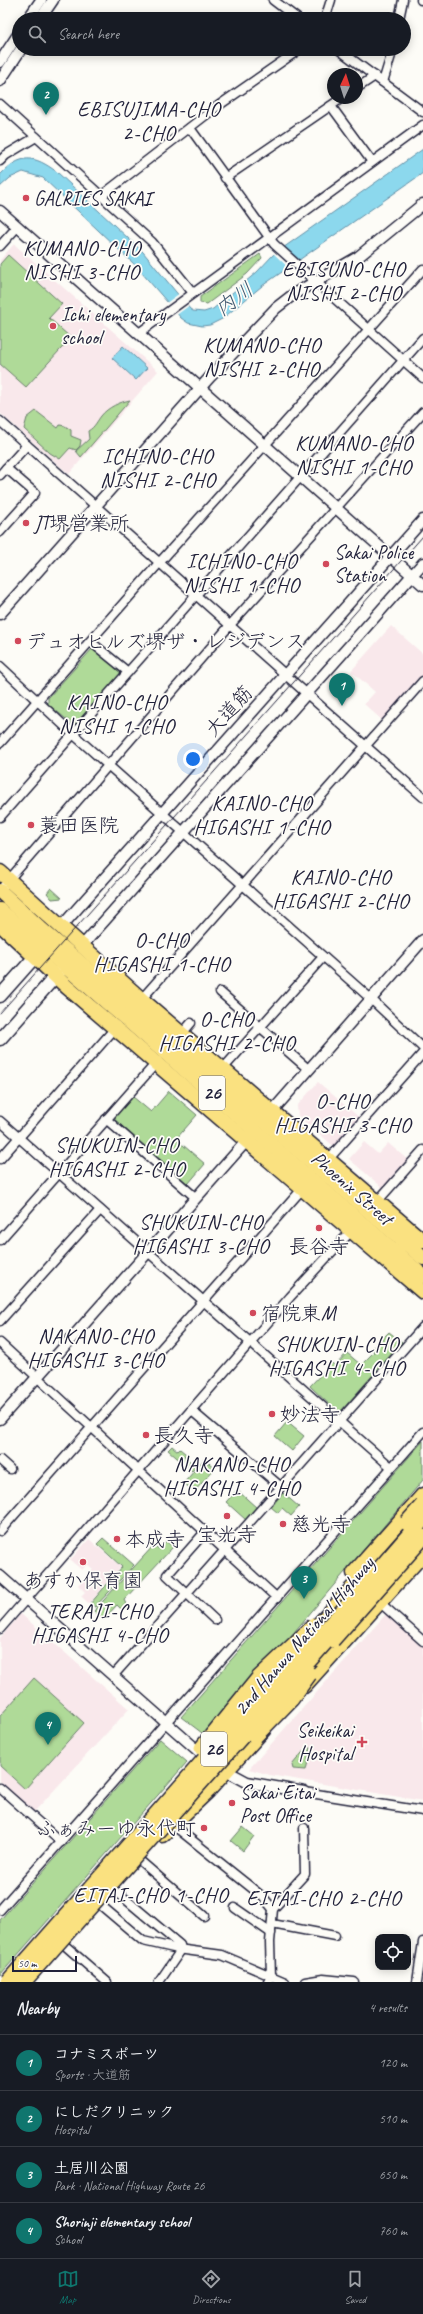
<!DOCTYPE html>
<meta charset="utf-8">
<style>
:root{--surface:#171b24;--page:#242831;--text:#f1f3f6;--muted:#9ea1a6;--line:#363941;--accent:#0f766e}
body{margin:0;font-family:Caveat,"Klee One",sans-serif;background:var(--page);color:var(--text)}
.controls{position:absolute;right:12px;bottom:12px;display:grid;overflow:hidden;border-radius:8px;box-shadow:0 2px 10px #0003}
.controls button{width:36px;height:36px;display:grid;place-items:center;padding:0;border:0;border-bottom:1px solid var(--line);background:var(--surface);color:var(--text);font:20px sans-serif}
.compass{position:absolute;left:327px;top:68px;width:36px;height:36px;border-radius:50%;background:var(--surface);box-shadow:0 2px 10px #0003;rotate:4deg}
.scale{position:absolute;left:12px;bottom:10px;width:65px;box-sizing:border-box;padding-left:4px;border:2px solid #22223b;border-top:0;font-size:11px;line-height:14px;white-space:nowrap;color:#22223b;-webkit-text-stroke:3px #fdfcf7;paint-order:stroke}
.you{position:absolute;left:193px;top:759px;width:14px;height:14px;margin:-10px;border:3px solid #fff;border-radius:50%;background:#1a73e8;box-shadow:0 0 0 6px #1a73e833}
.badge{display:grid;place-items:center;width:26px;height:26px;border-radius:50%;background:var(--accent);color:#fff;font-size:13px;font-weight:700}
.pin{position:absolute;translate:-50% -33px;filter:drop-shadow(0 1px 2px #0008)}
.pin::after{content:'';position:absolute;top:21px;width:14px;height:12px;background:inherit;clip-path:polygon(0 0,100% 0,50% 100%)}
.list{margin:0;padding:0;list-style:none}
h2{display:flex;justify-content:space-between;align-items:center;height:52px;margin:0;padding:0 16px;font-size:17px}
h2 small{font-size:13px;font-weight:400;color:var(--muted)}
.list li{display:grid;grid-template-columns:26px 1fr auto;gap:12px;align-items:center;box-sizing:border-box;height:56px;padding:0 16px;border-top:1px solid var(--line)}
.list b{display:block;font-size:15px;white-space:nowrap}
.list p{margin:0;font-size:13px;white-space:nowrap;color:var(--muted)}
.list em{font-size:13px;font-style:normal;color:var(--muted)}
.icon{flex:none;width:22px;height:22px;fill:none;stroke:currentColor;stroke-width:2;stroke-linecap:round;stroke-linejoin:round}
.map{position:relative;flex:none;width:423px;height:1982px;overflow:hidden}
.search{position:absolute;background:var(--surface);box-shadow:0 2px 10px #0003;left:12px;right:12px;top:12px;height:44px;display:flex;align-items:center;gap:10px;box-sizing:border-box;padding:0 14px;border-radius:22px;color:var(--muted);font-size:15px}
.sheet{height:276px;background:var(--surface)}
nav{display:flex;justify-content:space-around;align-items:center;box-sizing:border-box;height:56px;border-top:1px solid var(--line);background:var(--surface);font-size:11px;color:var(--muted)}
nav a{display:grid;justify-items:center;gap:2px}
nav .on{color:var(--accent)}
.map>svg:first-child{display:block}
.built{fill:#f9e8eb}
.green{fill:#afda98;stroke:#687e6a}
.water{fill:#8cd8ed;stroke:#628fa6}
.pier{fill:#fdfcf7}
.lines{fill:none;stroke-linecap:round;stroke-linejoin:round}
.minor-casing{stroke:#22223b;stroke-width:11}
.tertiary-casing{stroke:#22223b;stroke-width:13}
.secondary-casing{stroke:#22223b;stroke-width:15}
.trunk-casing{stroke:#22223b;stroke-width:17}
.minor{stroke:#fdfcf7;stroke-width:8}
.tertiary{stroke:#fdfcf7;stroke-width:10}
.secondary{stroke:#fdfcf7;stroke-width:12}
.trunk{stroke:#fae180;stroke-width:14}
.tram{stroke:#22223b;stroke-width:1}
.motorway-bridge-casing{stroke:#22223b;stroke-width:18;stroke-linecap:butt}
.motorway-bridge{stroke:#fae180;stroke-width:15}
.poi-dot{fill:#d1495b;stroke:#fdfcf7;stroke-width:1.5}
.labels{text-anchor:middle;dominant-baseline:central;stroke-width:3.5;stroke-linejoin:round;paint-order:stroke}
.shield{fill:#fdfcf7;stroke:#646373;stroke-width:1}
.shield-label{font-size:19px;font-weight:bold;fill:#22223b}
.poi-label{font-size:20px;fill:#22223b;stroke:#fdfcf7;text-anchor:start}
.street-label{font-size:20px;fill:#22223b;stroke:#fdfcf7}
.neighbourhood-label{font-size:21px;letter-spacing:1px;fill:#22223b;stroke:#fdfcf7}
.water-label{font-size:21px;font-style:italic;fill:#425970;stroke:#fdfcf7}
</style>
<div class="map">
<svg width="423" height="1982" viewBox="0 0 423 1982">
<rect width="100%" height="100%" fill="#fdfcf7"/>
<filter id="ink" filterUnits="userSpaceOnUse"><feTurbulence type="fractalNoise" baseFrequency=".025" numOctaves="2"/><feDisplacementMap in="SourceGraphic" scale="8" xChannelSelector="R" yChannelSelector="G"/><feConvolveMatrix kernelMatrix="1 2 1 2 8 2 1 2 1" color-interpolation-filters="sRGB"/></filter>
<g filter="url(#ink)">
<g class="built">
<path d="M14 244 158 371 69 474 0 413V260Z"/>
<path d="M391 626 423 654V676L383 721 364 704 375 692 351 671Z"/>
<path d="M318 1082 361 1119 336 1148 298 1116 297 1106Z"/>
<path d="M364 1142 378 1154 388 1143 409 1161 384 1189 349 1159Z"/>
<path d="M89 1539 121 1567 89 1604 81 1596 85 1592 78 1585 93 1569 87 1564 82 1570 70 1560Z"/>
<path d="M21 1614 129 1709 34 1812 0 1781V1638Z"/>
<path d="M386 1614 423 1646V1801L270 1775 249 1769Z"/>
</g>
<g class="green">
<path d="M260 254 262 258 247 274 207 304 200 303V297Z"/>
<path d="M8 255 62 304 49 318 71 338 26 387 0 364V264Z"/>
<path d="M130 400 81 457 76 451 89 439 88 431C95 427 97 421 101 416 108 407 120 402 130 400Z"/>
<path d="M36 411 58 428 60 425 65 426 71 430V436L81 440 80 446 76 450 70 448 60 459 50 453 24 429 27 418Z"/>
<path d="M93 648 122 674 77 724H72L48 704V698Z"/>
<path d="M51 888 62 898 52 899 47 893Z"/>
<path d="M169 1091 197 1115 176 1139 205 1164 188 1184 115 1120V1116L132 1096 151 1112Z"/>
<path d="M389 1332 402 1342 340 1412H337L310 1386 332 1363 335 1366 347 1353 361 1365 374 1352 372 1349Z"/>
<path d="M287 1422 304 1436 292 1451 275 1436Z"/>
<path d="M423 1441V1480L206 1736 181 1717Z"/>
<path d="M172 1446 178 1451 180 1449 186 1454 184 1456 196 1467 192 1471 168 1450Z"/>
<path d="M204 1459 215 1468 194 1492 184 1483Z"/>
<path d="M237 1490 257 1508 246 1520 226 1502Z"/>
<path d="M283 1493 299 1507 291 1516 282 1508 278 1513 271 1507Z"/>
<path d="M103 1538 134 1565 95 1607 90 1604 122 1567 97 1544Z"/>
<path d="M166 1541 173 1547 124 1600 126 1604 121 1609 117 1605 103 1620 94 1611 154 1545 159 1549Z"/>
<path d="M34 1678 84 1723 25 1789 0 1766V1716Z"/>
<path d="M160 1739 187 1762 0 1975V1920Z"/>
<path d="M307 1747 311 1748 306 1770 293 1769 292 1765Z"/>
<path d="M243 1827 254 1836 243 1851 231 1841Z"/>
</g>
<g class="water">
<path d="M423 149V173L262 286 222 319 210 325 202 326 188 323 181 318 135 265 43 178 23 172 10 178 0 187V175C21 153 34 155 57 172L143 252 190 309 193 311 204 312 213 309 257 272 273 255Z"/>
<path d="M123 346 147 368 136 380 112 358Z"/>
</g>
<g class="pier">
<path d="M283 246 300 262 291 270 273 253Z"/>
<path d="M180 293 190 305 175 316 165 304Z"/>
</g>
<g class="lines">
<g class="minor-casing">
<g id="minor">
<path d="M273 0 298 19"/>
<path d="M421 0H423"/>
<path d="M325 19 331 0"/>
<path d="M399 19 403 0"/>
<path d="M338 49 423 112"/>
<path d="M383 82 393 49"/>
<path d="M357 88 375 76"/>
<path d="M0 104 152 242 193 293"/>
<path d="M331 106 372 162"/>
<path d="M190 128 274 244 423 378"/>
<path d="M0 161 6 155 36 137"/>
<path d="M225 178 342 98"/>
<path d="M101 196 215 108 300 49"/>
<path d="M0 246 18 226"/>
<path d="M139 333 423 125"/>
<path d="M0 421 423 797"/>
<path d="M0 475 27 445"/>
<path d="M0 532 35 493 6 468"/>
<path d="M91 642 128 672"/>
<path d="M0 666 73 734 371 999 423 1048"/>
<path d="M0 743 160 562 423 269"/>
<path d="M0 817 423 338"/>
<path d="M0 890 231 624 423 412"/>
<path d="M220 992 308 1069"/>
<path d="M139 1002 423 681"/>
<path d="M180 1036 191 1023"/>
<path d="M221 1071 323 957"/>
<path d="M106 1119 196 1198"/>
<path d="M0 1121 391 1467"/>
<path d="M0 1159 117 1026"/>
<path d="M326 1162 423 1053"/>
<path d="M375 1204 423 1150"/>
<path d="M0 1240 158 1061"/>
<path d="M0 1321 100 1210"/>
<path d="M0 1343 277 1598"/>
<path d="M192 1411 280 1486"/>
<path d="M0 1460 10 1469"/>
<path d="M0 1531 304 1187"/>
<path d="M205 1532 167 1575 215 1620"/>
<path d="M376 1599 423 1641"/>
<path d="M0 1629 290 1297 354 1228"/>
<path d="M113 1676 423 1327"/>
<path d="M0 1788 61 1842"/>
<path d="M304 1792 423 1811"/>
<path d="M173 1825 263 1897 273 1909 270 1942 271 1976 268 1982"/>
<path d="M138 1859 204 1916"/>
<path d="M111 1887 180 1945 181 1950 159 1982"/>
<path d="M97 1902 143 1941 178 1949 222 1955 285 1982"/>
<path d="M235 1908 271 1933"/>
<path d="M273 1909 305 1874 304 1828"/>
<path d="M0 1910 423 1432"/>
<path d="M272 1924 335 1936"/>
<path d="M61 1942 107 1982"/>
<path d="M305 1982 323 1979 354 1982"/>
<path d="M417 1982 423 1942"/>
</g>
</g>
<g class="tertiary-casing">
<g id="tertiary">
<path d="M28 19 41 0"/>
<path d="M40 19 53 0"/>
<path d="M0 62 19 33"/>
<path d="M0 81 21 49"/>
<path d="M0 211 423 585"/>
<path d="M0 614 210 377 276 308 294 294 358 257 423 204"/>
<path d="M61 927 423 520"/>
<path d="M82 946 423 563"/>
<path d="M268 1116 423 940"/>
<path d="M0 1419 250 1137"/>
<path d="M0 1576 204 1756"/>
<path d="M221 1768 247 1782 304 1792"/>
</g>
</g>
<g class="secondary-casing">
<g id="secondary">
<path d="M0 996 40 951"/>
<path d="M0 1039 61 970"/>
</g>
</g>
<g class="trunk-casing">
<g id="trunk">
<path d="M0 872 141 999 423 1241"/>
<path d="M0 891 40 928 423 1258"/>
<path d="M0 910 423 1276"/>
<path d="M0 924 67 987 423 1292"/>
<path d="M354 1573 423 1495"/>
<path d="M307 1637 381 1557"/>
<path d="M304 1686 423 1554"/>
<path d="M162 1835 208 1791 264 1729"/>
</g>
</g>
<use href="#minor" class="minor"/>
<use href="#tertiary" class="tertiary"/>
<use href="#secondary" class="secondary"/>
<use href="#trunk" class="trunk"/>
<path class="tram" d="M0 1013C141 854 283 695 423 536"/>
<g class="motorway-bridge-casing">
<g id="motorway-bridge">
<path d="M407 1523 423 1505"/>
<path d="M332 1640 423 1537"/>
<path d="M255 1736 291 1699 309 1674"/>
<path d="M202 1748 259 1678 314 1626"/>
<path d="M8 1982 214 1749 353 1600 423 1519"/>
<path d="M23 1982 336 1630"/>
</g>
</g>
<use href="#motorway-bridge" class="motorway-bridge"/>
</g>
</g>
<g class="poi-dot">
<circle cx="26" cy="198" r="4"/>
<circle cx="53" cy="326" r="4"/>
<circle cx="26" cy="523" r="4"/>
<circle cx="326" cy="564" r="4"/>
<circle cx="18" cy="641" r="4"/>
<circle cx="31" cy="825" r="4"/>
<circle cx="319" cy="1228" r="4"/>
<circle cx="253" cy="1313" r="4"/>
<circle cx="272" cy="1414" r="4"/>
<circle cx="146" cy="1435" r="4"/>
<circle cx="227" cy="1516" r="4"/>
<circle cx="283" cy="1524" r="4"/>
<circle cx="117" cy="1539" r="4"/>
<circle cx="83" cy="1562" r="4"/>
<path d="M360 1736h4v4h4v4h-4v4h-4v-4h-4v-4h4z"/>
<circle cx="232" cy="1803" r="4"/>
<circle cx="204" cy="1828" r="4"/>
</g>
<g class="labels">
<g class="shield">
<rect x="199" y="1076" width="26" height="34" rx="3"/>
<rect x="201" y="1732" width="26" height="34" rx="3"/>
</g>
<g class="shield-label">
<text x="212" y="1093">26</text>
<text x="214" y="1749">26</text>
</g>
<g class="poi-label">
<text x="34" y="198">GALRIES SAKAI</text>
<text x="61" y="314">Ichi elementary<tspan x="61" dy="23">school</tspan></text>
<text x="34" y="523">JT堺営業所</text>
<text x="334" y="552">Sakai Police<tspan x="334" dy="23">Station</tspan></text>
<text x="26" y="641">デュオヒルズ堺ザ・レジデンス</text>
<text x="39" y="825">蓑田医院</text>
<text x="319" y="1246" text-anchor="middle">長谷寺</text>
<text x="261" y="1313">宿院東M</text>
<text x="280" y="1414">妙法寺</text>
<text x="154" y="1435">長久寺</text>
<text x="291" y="1524">慈光寺</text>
<text x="227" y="1534" text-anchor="middle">宝光寺</text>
<text x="125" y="1539">本成寺</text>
<text x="83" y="1580" text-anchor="middle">あすか保育園</text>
<text x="353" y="1730" text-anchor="end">Seikeikai<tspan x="353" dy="23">Hospital</tspan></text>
<text x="240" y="1792">Sakai Eitai<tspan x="240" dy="23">Post Office</tspan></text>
<text x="196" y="1828" text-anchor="end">ふぁみーゆ永代町</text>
</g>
<g class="street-label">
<text transform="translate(229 711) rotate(-48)">大道筋</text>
<text transform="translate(352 1188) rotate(41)">Phoenix Street</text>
<text transform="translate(304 1636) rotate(-49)">2nd Hanwa National Highway</text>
</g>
<g class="neighbourhood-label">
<text x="149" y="109">EBISUJIMA-CHO<tspan x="149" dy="24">2-CHO</tspan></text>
<text x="82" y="248">KUMANO-CHO<tspan x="82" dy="24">NISHI 3-CHO</tspan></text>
<text x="344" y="269">EBISUNO-CHO<tspan x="344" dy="24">NISHI 2-CHO</tspan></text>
<text x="262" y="345">KUMANO-CHO<tspan x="262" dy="24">NISHI 2-CHO</tspan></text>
<text x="354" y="443">KUMANO-CHO<tspan x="354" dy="24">NISHI 1-CHO</tspan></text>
<text x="158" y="456">ICHINO-CHO<tspan x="158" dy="24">NISHI 2-CHO</tspan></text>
<text x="242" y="561">ICHINO-CHO<tspan x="242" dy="24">NISHI 1-CHO</tspan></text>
<text x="117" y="702">KAINO-CHO<tspan x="117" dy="24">NISHI 1-CHO</tspan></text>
<text x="262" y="803">KAINO-CHO<tspan x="262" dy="24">HIGASHI 1-CHO</tspan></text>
<text x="341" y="877">KAINO-CHO<tspan x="341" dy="24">HIGASHI 2-CHO</tspan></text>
<text x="162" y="940">O-CHO<tspan x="162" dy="24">HIGASHI 1-CHO</tspan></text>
<text x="227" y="1019">O-CHO<tspan x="227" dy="24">HIGASHI 2-CHO</tspan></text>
<text x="343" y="1101">O-CHO<tspan x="343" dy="24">HIGASHI 3-CHO</tspan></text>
<text x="117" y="1145">SHUKUIN-CHO<tspan x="117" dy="24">HIGASHI 2-CHO</tspan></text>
<text x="201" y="1222">SHUKUIN-CHO<tspan x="201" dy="24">HIGASHI 3-CHO</tspan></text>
<text x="96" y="1336">NAKANO-CHO<tspan x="96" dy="24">HIGASHI 3-CHO</tspan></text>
<text x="337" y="1344">SHUKUIN-CHO<tspan x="337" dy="24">HIGASHI 4-CHO</tspan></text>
<text x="232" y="1464">NAKANO-CHO<tspan x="232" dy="24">HIGASHI 4-CHO</tspan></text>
<text x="100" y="1611">TERAJI-CHO<tspan x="100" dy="24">HIGASHI 4-CHO</tspan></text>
<text x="151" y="1895">EITAI-CHO 1-CHO</text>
<text x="324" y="1898">EITAI-CHO 2-CHO</text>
</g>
<g class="water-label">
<text transform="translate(234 299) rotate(-36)">内川</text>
</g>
</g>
</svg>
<div class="controls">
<button><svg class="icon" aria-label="locate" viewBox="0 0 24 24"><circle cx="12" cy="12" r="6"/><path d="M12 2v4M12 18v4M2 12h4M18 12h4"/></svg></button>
</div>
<svg class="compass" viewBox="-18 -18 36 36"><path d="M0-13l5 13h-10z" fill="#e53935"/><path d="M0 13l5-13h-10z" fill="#9ea1a6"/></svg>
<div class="scale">50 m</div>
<div class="you"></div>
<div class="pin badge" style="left:342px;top:706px">1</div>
<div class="pin badge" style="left:46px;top:115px">2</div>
<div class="pin badge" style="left:304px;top:1599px">3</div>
<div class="pin badge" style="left:48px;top:1745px">4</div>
<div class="search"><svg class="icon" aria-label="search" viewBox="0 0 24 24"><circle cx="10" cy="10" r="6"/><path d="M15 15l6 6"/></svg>Search here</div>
</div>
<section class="sheet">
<h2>Nearby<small>4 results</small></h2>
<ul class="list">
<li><span class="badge">1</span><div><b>コナミスポーツ</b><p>Sports · 大道筋</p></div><em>120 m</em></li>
<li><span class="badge">2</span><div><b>にしだクリニック</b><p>Hospital</p></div><em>510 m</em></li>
<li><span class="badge">3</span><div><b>土居川公園</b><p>Park · National Highway Route 26</p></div><em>650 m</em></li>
<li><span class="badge">4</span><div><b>Shorinji elementary school</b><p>School</p></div><em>760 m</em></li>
</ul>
</section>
<nav>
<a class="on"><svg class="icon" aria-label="map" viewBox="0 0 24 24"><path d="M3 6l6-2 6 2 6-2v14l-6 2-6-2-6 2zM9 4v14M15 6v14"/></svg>Map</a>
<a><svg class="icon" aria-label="directions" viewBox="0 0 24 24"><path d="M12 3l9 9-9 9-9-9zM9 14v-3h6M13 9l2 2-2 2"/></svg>Directions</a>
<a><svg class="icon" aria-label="saved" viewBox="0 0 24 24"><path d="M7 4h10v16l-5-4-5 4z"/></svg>Saved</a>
</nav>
